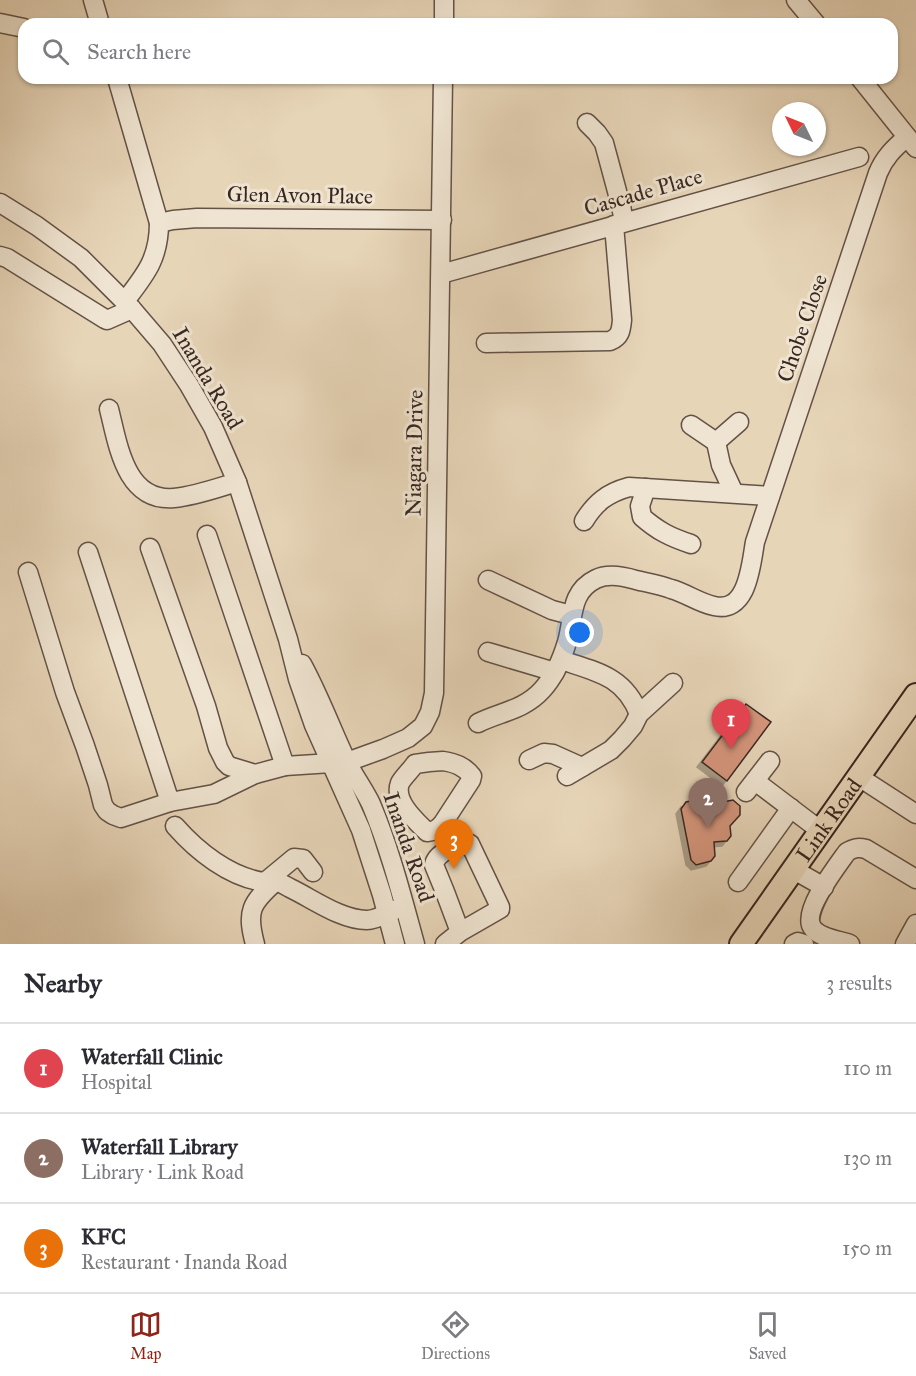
<!DOCTYPE html>
<meta charset="utf-8">
<style>
:root{--surface:#fff;--page:#f7f7f7;--text:#2b2b33;--muted:#7c7c81;--line:#e1e1e2;--accent:#8f2418}
body{margin:0;font-family:"IM FELL Great Primer",serif;background:var(--page);color:var(--text)}
.compass{position:absolute;left:772px;top:102px;width:54px;height:54px;border-radius:50%;background:var(--surface);box-shadow:0 2px 4px #0004;rotate:313deg}
.you{position:absolute;left:580px;top:633px;width:21px;height:21px;margin:-15px;border:4px solid #fff;border-radius:50%;background:#1a73e8;box-shadow:0 0 0 9px #1a73e833}
.badge{display:grid;place-items:center;width:39px;height:39px;border-radius:50%;background:var(--accent);color:#fff;font-size:20px;font-weight:700}
.pin{position:absolute;translate:-50% -50px;filter:drop-shadow(0 2px 3px #0008)}
.pin::after{content:'';position:absolute;top:32px;width:21px;height:18px;background:inherit;clip-path:polygon(0 0,100% 0,50% 100%)}
.list{margin:0;padding:0;list-style:none}
h2{display:flex;justify-content:space-between;align-items:center;height:78px;margin:0;padding:0 24px;font-size:26px}
h2 small{font-size:20px;font-weight:400;color:var(--muted)}
.list li{display:grid;grid-template-columns:39px 1fr auto;gap:18px;align-items:center;box-sizing:border-box;height:90px;padding:0 24px;border-top:2px solid var(--line)}
.list b{display:block;font-size:22px;white-space:nowrap}
.list p{margin:0;font-size:20px;white-space:nowrap;color:var(--muted)}
.list em{font-size:20px;font-style:normal;color:var(--muted)}
.icon{flex:none;width:33px;height:33px;fill:none;stroke:currentColor;stroke-width:2;stroke-linecap:round;stroke-linejoin:round}
.map{position:relative;flex:none;width:916px;height:944px;overflow:hidden}
.search{position:absolute;background:var(--surface);box-shadow:0 2px 4px #0004;left:18px;right:18px;top:18px;height:66px;display:flex;align-items:center;gap:15px;box-sizing:border-box;padding:0 21px;border-radius:18px;color:var(--muted);font-size:22px}
.sheet{height:348px;background:var(--surface)}
nav{display:flex;justify-content:space-around;align-items:center;box-sizing:border-box;height:84px;border-top:2px solid var(--line);background:var(--surface);font-size:16px;color:var(--muted)}
nav a{display:grid;justify-items:center;gap:3px}
nav .on{color:var(--accent)}
.map>svg:first-child{display:block}
.building{fill:#d5957c;stroke:#382721;stroke-width:1.5;filter:url(#shadow)}
.lines{fill:none;stroke-linecap:round;stroke-linejoin:round}
.minor-casing{stroke:#645247;stroke-width:21}
.major-casing{stroke:#382721;stroke-width:26}
.minor{stroke:#efe4d1;stroke-width:18}
.major{stroke:#e7d5b8;stroke-width:22}
.labels{text-anchor:middle;dominant-baseline:central;stroke-width:6;stroke-linejoin:round;paint-order:stroke}
.street-label{font-size:22px;fill:#382721;stroke:#efe4d1}
</style>
<div class="map">
<svg width="916" height="944" viewBox="0 0 916 944">
<defs>
<filter id="shadow"><feDropShadow dx="-5" dy="5" stdDeviation="0" flood-color="#0004"/></filter>
</defs>
<rect width="100%" height="100%" fill="#e7d5b8"/>
<filter id="stains"><feTurbulence type="fractalNoise" baseFrequency=".00333" numOctaves="4"/><feColorMatrix values="0 0 0 0 .2 0 0 0 0 .09 0 0 0 0 .02 0 0 0 .5 -.17"/></filter>
<radialGradient id="worn" r=".72"><stop offset=".6" stop-color="#630" stop-opacity="0"/><stop offset="1" stop-color="#630" stop-opacity=".3"/></radialGradient>
<g class="building">
<path d="M746 704 771 722 727 781 702 762Z"/>
<path d="M700 799 707 805 733 800 740 806V815L730 826 731 836 727 841 714 842 715 856 711 861 696 865 691 860 681 809 686 802Z"/>
</g>
<g class="lines">
<g class="minor-casing">
<g id="minor">
<path d="M93 0 100 24"/>
<path d="M796 0 816 24"/>
<path d="M0 23 24 28"/>
<path d="M444 24V0"/>
<path d="M117 78 159 223C159 259 145 275 125 301"/>
<path d="M860 78 916 148"/>
<path d="M587 123 597 133 604 143 621 206 624 222"/>
<path d="M0 203 37 226 81 258 132 309 162 344 189 385 213 427 237 482 288 639 298 679 314 725 361 830 382 895 395 944"/>
<path d="M159 223 173 220 197 218 442 220"/>
<path d="M0 256 7 258 105 319 107 320 132 309"/>
<path d="M441 274 859 157"/>
<path d="M486 343 610 341C620 337 621 331 622 320L614 225"/>
<path d="M109 409C118 444 125 502 174 498 195 496 217 488 237 482"/>
<path d="M691 425 716 442 739 422"/>
<path d="M716 442 721 465 734 493"/>
<path d="M646 488 640 506 642 517C658 531 670 537 691 544"/>
<path d="M584 521C595 503 607 493 629 487L770 496"/>
<path d="M207 535 285 766"/>
<path d="M150 548 206 706 218 748 225 762 229 766 255 774"/>
<path d="M88 552 170 802"/>
<path d="M28 572 65 692 85 746 98 785 103 805 107 811 113 815 121 818 170 802 214 794 255 774 285 766 347 762 383 749 408 738 423 726 430 712 434 693 443 78"/>
<path d="M488 580 552 610 571 615"/>
<path d="M488 652 555 672"/>
<path d="M561 660C597 672 624 676 639 714"/>
<path d="M302 664C319 695 331 728 346 760 353 775 364 789 371 804 390 849 402 897 415 944"/>
<path d="M478 723C500 712 524 710 542 690 554 677 562 659 567 642 574 619 569 592 596 579 608 573 623 576 636 580 648 583 660 585 671 589 686 593 699 603 714 606 748 614 751 564 755 542L878 173C884 158 894 148 907 137"/>
<path d="M529 760 544 753 553 754 582 767"/>
<path d="M443 761C455 763 464 766 472 776L471 780 443 823C438 829 435 831 427 832 416 821 393 801 400 783 403 777 411 770 415 764L429 762Z"/>
<path d="M567 776 611 750 622 739 633 726 639 714 673 683"/>
<path d="M859 777 916 814"/>
<path d="M755 781 821 831"/>
<path d="M746 792 770 761"/>
<path d="M175 826C197 851 229 877 264 882 268 883 273 880 277 882 282 883 286 886 290 888 313 899 341 920 367 920 377 920 387 913 397 909"/>
<path d="M794 870 824 887"/>
<path d="M265 882 294 858 303 859 313 872"/>
<path d="M738 882 791 808"/>
<path d="M255 944C246 911 251 903 276 881"/>
<path d="M445 944 460 932 500 909V907L470 844 468 843C456 846 436 852 434 865L445 892 460 932"/>
<path d="M794 944 798 942 804 944"/>
<path d="M850 944C839 940 818 938 812 927 802 911 837 866 847 852 854 848 858 847 866 849L916 879"/>
<path d="M905 944 916 924"/>
</g>
</g>
<g class="major-casing">
<g id="major">
<path id="s1" d="M741 944 916 695"/>
</g>
</g>
<use href="#minor" class="minor"/>
<use href="#major" class="major"/>
</g>
<g class="labels">
<g class="street-label">
<text transform="translate(643 192) rotate(-16)">Cascade Place</text>
<text transform="translate(300 195) rotate(1)">Glen Avon Place</text>
<text transform="translate(802 328) rotate(-71)">Chobe Close</text>
<text transform="translate(208 378) rotate(59)">Inanda Road</text>
<text transform="translate(414 453) rotate(-89)">Niagara Drive</text>
<text stroke="none"><textPath href="#s1" startOffset="152">Link Road</textPath></text>
<text transform="translate(409 847) rotate(71)">Inanda Road</text>
</g>
</g>
<rect width="100%" height="100%" filter="url(#stains)"/>
<rect width="100%" height="100%" fill="url(#worn)"/>
</svg>
<svg class="compass" viewBox="-18 -18 36 36"><path d="M0-13l5 13h-10z" fill="#e53935"/><path d="M0 13l5-13h-10z" fill="#7c7c81"/></svg>
<div class="you"></div>
<div class="pin badge" style="left:731px;top:749px;background:#e0444e">1</div>
<div class="pin badge" style="left:708px;top:828px;background:#8d6e63">2</div>
<div class="pin badge" style="left:454px;top:869px;background:#e8710a">3</div>
<div class="search"><svg class="icon" aria-label="search" viewBox="0 0 24 24"><circle cx="10" cy="10" r="6"/><path d="M15 15l6 6"/></svg>Search here</div>
</div>
<section class="sheet">
<h2>Nearby<small>3 results</small></h2>
<ul class="list">
<li><span class="badge" style="background:#e0444e">1</span><div><b>Waterfall Clinic</b><p>Hospital</p></div><em>110 m</em></li>
<li><span class="badge" style="background:#8d6e63">2</span><div><b>Waterfall Library</b><p>Library · Link Road</p></div><em>130 m</em></li>
<li><span class="badge" style="background:#e8710a">3</span><div><b>KFC</b><p>Restaurant · Inanda Road</p></div><em>150 m</em></li>
</ul>
</section>
<nav>
<a class="on"><svg class="icon" aria-label="map" viewBox="0 0 24 24"><path d="M3 6l6-2 6 2 6-2v14l-6 2-6-2-6 2zM9 4v14M15 6v14"/></svg>Map</a>
<a><svg class="icon" aria-label="directions" viewBox="0 0 24 24"><path d="M12 3l9 9-9 9-9-9zM9 14v-3h6M13 9l2 2-2 2"/></svg>Directions</a>
<a><svg class="icon" aria-label="saved" viewBox="0 0 24 24"><path d="M7 4h10v16l-5-4-5 4z"/></svg>Saved</a>
</nav>
